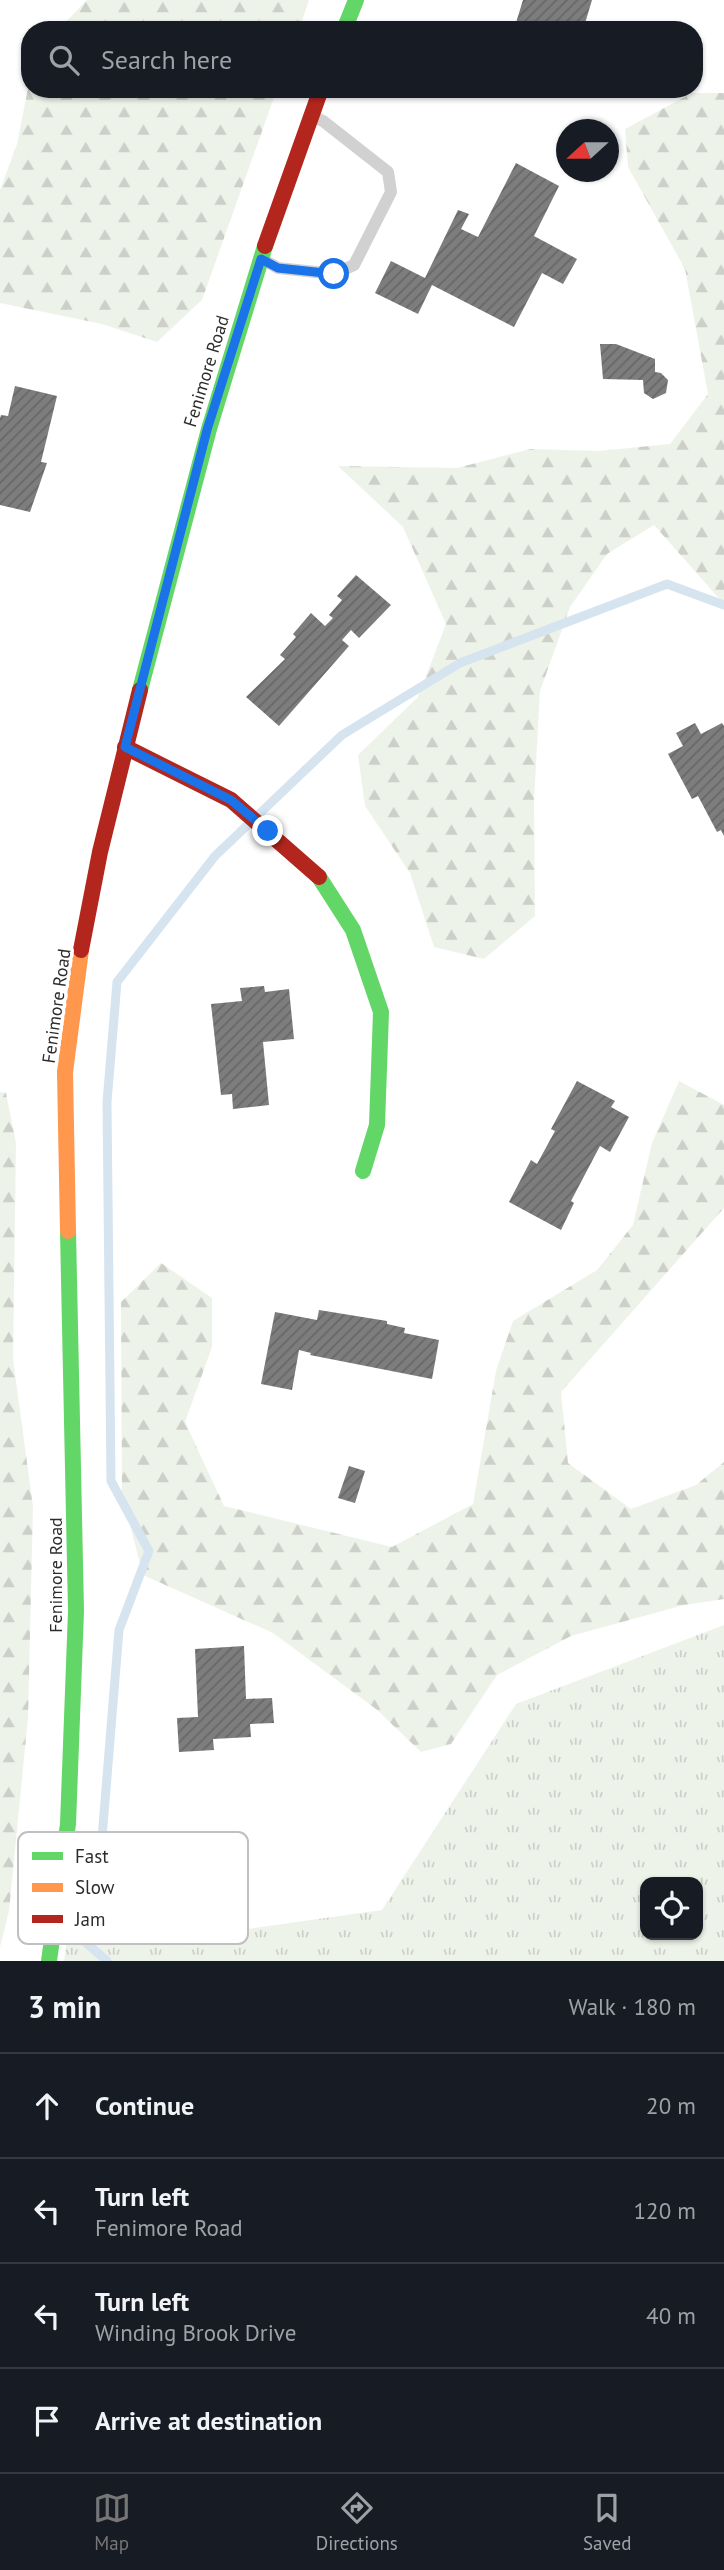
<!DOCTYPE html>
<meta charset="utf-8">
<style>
:root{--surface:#171b24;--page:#242831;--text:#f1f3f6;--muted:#9ea1a6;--line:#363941;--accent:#767676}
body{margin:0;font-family:"PT Sans",sans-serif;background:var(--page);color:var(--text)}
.controls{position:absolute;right:21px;bottom:21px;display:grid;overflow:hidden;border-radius:14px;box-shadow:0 2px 5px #0004}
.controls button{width:63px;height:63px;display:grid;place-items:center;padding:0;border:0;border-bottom:2px solid var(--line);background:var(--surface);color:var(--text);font:35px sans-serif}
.compass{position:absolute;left:556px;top:119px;width:63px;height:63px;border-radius:50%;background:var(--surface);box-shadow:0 2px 5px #0004;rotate:249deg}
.stop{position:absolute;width:21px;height:21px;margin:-16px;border:5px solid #1a73e8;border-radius:50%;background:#fff}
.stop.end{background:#1a73e8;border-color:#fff;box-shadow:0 2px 7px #0008}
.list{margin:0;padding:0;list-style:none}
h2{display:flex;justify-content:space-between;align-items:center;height:91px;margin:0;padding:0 28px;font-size:30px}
h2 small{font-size:23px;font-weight:400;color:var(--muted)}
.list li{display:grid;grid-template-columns:46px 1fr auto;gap:21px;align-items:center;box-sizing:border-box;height:105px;padding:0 28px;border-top:2px solid var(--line)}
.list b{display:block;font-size:26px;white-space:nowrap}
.list p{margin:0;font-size:23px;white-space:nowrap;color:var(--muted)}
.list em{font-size:23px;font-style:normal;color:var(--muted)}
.icon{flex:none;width:38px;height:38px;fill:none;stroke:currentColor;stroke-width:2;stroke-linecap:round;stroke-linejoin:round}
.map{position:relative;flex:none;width:724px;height:1961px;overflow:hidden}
.search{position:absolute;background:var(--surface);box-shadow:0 2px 5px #0004;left:21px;right:21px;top:21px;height:77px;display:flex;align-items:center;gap:18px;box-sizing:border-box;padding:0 24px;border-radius:28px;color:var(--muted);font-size:26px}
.sheet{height:511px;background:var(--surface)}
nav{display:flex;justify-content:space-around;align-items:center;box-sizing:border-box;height:98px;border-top:2px solid var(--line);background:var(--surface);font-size:19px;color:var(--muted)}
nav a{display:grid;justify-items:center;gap:4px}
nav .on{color:var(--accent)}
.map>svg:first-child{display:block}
.grass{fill:url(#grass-tufts);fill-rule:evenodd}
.forest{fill:url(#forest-firs)}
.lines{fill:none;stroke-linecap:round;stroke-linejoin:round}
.stream{stroke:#d6e4f0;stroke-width:9}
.building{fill:url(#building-hatch)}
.lane{stroke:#d1d1d1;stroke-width:12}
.fast{stroke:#63d668;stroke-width:16}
.slow{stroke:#ff974d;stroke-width:16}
.jam{stroke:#b3261e;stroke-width:16}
.route{stroke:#1a73e8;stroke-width:9}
.labels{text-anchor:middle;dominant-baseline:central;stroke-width:7;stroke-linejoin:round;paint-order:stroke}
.street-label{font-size:18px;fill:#2c2c2c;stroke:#fff}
.key{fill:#fff;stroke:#c0c0c0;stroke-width:2}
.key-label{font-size:19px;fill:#2c2c2c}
</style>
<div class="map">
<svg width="724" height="1961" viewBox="0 0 724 1961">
<defs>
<pattern id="grass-tufts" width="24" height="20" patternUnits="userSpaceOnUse" patternTransform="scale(1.75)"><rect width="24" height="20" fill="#eef3ea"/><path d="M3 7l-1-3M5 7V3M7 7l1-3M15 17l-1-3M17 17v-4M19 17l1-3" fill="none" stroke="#ccd0c9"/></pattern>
<pattern id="forest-firs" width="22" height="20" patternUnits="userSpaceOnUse" patternTransform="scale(1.75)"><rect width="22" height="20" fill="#eef3ea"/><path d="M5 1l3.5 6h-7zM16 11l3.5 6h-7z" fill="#ccd0c9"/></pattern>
<pattern id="building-hatch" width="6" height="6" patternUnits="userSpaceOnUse" patternTransform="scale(1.75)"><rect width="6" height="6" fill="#7d7d7d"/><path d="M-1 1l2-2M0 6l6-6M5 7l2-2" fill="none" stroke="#676767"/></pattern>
</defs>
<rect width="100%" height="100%" fill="#fff"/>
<path class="grass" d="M724 1625V1961H64L68 1927 191 1937 382 1910 516 1704ZM645 1882H698V1935H645Z"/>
<g class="forest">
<path d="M87 0H309L299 30H58Z"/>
<path d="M30 78V89H277L202 300 157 342 102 324 0 303V190L17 144Z"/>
<path d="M692 93H724V604L654 525 607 554 570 607 540 691 534 801 535 916 484 959 434 947 410 873 365 806 358 755 418 697 446 624 403 527 338 466 457 468 530 449 598 451 670 444 708 394 685 269 628 167 625 129Z"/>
<path d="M679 1081 724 1105V1208L561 1392 568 1463 631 1509 696 1485 724 1462V1599L684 1605 571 1636 497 1675 451 1744 421 1752 376 1709 273 1633 143 1575 122 1494 121 1302 161 1263 212 1298V1347L185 1422 224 1506 392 1547 473 1504 496 1371 513 1321 597 1270 633 1225 652 1143Z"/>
<path d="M0 1092 6 1093 16 1143 13 1359 33 1507 28 1718 9 1911 0 1947Z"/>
</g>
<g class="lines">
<path class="stream" d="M107 1961 84 1941 97 1899 119 1630 149 1551 111 1481 107 1102 117 982 215 856 342 735 460 663 667 584 724 605"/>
</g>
<g class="building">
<path d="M523 0H592L583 30H521L515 26Z"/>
<path d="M547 89H566L564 95Z"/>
<path d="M516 163 559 186 534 236 577 259 563 284 542 273 514 327 432 285 418 314 375 293 391 261 425 278 458 210 469 214 461 229 478 237Z"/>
<path d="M600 344H616L655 359V372L661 373 668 380 666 393 653 399 644 393 643 380 603 379Z"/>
<path d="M15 386 57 396 41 462 47 463 30 512 0 505V418L1 415 8 416Z"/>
<path d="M356 575 391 605 359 638 351 630 342 640 349 646 279 726 246 697 285 659 280 655 296 637 293 634 311 613 325 626 333 618 329 615 342 600 337 596Z"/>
<path d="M695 723 701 734 722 723 724 726V836L721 830 717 832 698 796 692 799 668 754 683 746 676 733Z"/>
<path d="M264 986 265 992 289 989 294 1039 263 1042 269 1105 233 1109 232 1094 221 1095 211 1004 242 1001 240 988Z"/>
<path d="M577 1081 615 1101 611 1107 629 1117 610 1152 600 1146 571 1201 574 1203 561 1230 509 1202 531 1160 537 1164 555 1131 551 1129Z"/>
<path d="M319 1310 387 1321V1324L405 1328 404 1333 439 1340 432 1379 310 1355 311 1353 299 1350 292 1390 261 1384 275 1312 317 1320Z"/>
<path d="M349 1466 365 1471 355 1503 338 1498Z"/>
<path d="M244 1646 246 1699 272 1698 274 1723 250 1724 251 1737 213 1739 214 1750 179 1752 177 1718 198 1717 195 1649Z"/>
</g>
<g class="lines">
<path class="lane" d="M262 259 278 268 334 274 354 265 391 192 388 172 323 121 312 116"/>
<g class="fast">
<path d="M344 30 356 0"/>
<path d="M140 690 209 429 265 246"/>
<path d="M319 877 353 930 381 1012 377 1125 363 1171"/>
<path d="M49 1961 68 1824 76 1611 68 1231"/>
</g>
<path class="slow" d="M68 1231 65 1072 81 950"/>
<g class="jam">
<path d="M265 246 321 89"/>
<path d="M125 747 231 800 319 877"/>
<path d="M81 950 100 852 140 690"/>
</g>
</g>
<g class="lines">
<path class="route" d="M268 831 231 800 125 747 207 430 261 259 278 268 334 274"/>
</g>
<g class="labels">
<g class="street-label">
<text transform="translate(206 371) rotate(-73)">Fenimore Road</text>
<text transform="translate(56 1006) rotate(-82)">Fenimore Road</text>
<text transform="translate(55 1575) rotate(-90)">Fenimore Road</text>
</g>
</g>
<rect x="18" y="1832" width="230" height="112" rx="10" class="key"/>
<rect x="32" y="1852" width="31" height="8" fill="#63d668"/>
<rect x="32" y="1883" width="31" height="9" fill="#ff974d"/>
<rect x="32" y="1915" width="31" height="8" fill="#b3261e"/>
<g class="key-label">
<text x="75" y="1863">Fast</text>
<text x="75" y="1894">Slow</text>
<text x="75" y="1926">Jam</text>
</g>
</svg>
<div class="controls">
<button><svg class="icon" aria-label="locate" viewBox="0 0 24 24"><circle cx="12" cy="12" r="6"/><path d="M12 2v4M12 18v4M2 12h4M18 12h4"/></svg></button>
</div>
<svg class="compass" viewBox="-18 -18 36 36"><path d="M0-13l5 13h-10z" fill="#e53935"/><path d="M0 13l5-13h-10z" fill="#9ea1a6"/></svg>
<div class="stop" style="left:334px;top:274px"></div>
<div class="stop end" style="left:268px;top:831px"></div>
<div class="search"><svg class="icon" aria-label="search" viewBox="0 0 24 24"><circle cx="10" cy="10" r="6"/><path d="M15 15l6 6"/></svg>Search here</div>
</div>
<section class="sheet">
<h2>3 min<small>Walk · 180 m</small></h2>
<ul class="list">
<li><svg class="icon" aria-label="ahead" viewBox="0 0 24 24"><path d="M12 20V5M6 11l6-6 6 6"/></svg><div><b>Continue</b></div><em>20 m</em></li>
<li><svg class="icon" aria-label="left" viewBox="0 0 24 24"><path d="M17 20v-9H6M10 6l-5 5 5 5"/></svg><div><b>Turn left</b><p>Fenimore Road</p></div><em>120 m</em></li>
<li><svg class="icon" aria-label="left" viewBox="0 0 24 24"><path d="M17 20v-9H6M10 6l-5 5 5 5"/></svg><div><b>Turn left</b><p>Winding Brook Drive</p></div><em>40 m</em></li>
<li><svg class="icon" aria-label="arrive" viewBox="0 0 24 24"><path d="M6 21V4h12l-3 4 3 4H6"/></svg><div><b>Arrive at destination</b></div></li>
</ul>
</section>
<nav>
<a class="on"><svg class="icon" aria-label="map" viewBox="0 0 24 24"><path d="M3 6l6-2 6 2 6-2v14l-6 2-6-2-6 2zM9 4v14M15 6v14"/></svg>Map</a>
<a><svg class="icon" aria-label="directions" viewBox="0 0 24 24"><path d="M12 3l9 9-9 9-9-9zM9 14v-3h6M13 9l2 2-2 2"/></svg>Directions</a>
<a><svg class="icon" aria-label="saved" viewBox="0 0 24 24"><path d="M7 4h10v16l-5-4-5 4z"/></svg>Saved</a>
</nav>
